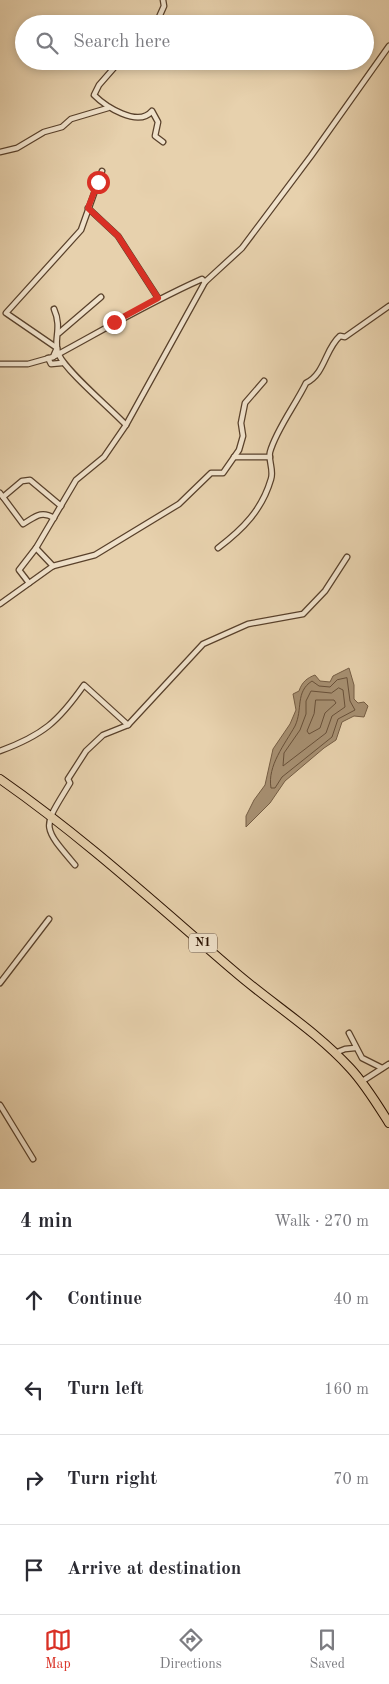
<!DOCTYPE html>
<meta charset="utf-8">
<style>
:root{--surface:#fff;--page:#f2f2f3;--text:#2b2b33;--muted:#7c7c81;--line:#e1e1e2;--accent:#d93025}
body{margin:0;font-family:"Old Standard TT",serif;background:var(--page);color:var(--text)}
.stop{position:absolute;width:15px;height:15px;margin:-11px;border:4px solid #d93025;border-radius:50%;background:#fff}
.stop.end{background:#d93025;border-color:#fff;box-shadow:0 1px 5px #0008}
.list{margin:0;padding:0;list-style:none}
h2{display:flex;justify-content:space-between;align-items:center;height:65px;margin:0;padding:0 20px;font-size:21px}
h2 small{font-size:16px;font-weight:400;color:var(--muted)}
.list li{display:grid;grid-template-columns:32px 1fr auto;gap:15px;align-items:center;box-sizing:border-box;height:90px;padding:0 20px;border-top:1px solid var(--line)}
.list b{display:block;font-size:19px;white-space:nowrap}
.list em{font-size:16px;font-style:normal;color:var(--muted)}
.icon{flex:none;width:28px;height:28px;fill:none;stroke:currentColor;stroke-width:2;stroke-linecap:round;stroke-linejoin:round}
.map{position:relative;flex:none;width:389px;height:1189px;overflow:hidden}
.search{position:absolute;background:var(--surface);box-shadow:0 2px 8px #0003;left:15px;right:15px;top:15px;height:55px;display:flex;align-items:center;gap:12px;box-sizing:border-box;padding:0 18px;border-radius:28px;color:var(--muted);font-size:19px}
.sheet{height:425px;background:var(--surface)}
nav{display:flex;justify-content:space-around;align-items:center;box-sizing:border-box;height:70px;border-top:1px solid var(--line);background:var(--surface);font-size:14px;color:var(--muted)}
nav a{display:grid;justify-items:center;gap:2px}
nav .on{color:var(--accent)}
.map>svg:first-child{display:block}
.water{fill:#a79072;stroke:#755d44}
.lines{fill:none;stroke-linecap:round;stroke-linejoin:round}
.shore{stroke:#685039;stroke-width:1}
.street-casing{stroke:#59412b;stroke-width:7}
.highway-casing{stroke:#2a1100;stroke-width:10}
.street{stroke:#efe1ca;stroke-width:4.5}
.highway{stroke:#e7d1ad;stroke-width:8}
.route{stroke:#d93025;stroke-width:6}
.labels{text-anchor:middle;dominant-baseline:central;stroke-width:5;stroke-linejoin:round;paint-order:stroke}
.shield{fill:#efe1ca;stroke:#654f3d;stroke-width:1}
.shield-label{font-size:12px;font-weight:bold;fill:#2a1100}
</style>
<div class="map">
<svg width="389" height="1189" viewBox="0 0 389 1189">
<rect width="100%" height="100%" fill="#e7d1ad"/>
<filter id="stains"><feTurbulence type="fractalNoise" baseFrequency=".004" numOctaves="4"/><feColorMatrix values="0 0 0 0 .2 0 0 0 0 .09 0 0 0 0 .02 0 0 0 .5 -.17"/></filter>
<radialGradient id="worn" r=".72"><stop offset=".6" stop-color="#630" stop-opacity="0"/><stop offset="1" stop-color="#630" stop-opacity=".3"/></radialGradient>
<path class="water" d="M349 668 354 685V699L358 703 364 702 368 706 364 717 354 716 342 722 336 740 324 748 285 781 270 803 246 827V816L254 800 265 785 273 749 290 724 296 710 293 694 299 691C302 682 307 678 315 675L320 681 330 682 333 676Z"/>
<g class="lines">
<g class="shore">
<path d="M347 678 350 701 355 710 338 719 332 737 282 777 275 788H271C267 766 285 744 295 726 303 709 295 692 312 681L319 686 330 687 337 680Z"/>
<path d="M339 688 343 690 345 707 332 716 326 733 283 766 284 753 300 730 306 714V701L311 691 331 693Z"/>
<path d="M316 700H334L336 703 325 713 320 728 309 734 307 731 314 714Z"/>
</g>
<g class="street-casing">
<g id="street">
<path d="M156 24 164 6 163 0"/>
<path d="M120 61 99 85 94 95C105 106 138 128 152 111L158 122 155 136 163 142"/>
<path d="M0 152 17 148 44 132 62 127 71 119 108 108"/>
<path d="M88 208 118 236 158 298"/>
<path d="M205 282 242 248 311 156 389 46"/>
<path d="M54 309C63 329 52 341 59 355 66 371 110 408 126 425"/>
<path d="M59 333 101 297"/>
<path d="M48 358 51 364 62 363"/>
<path d="M0 364H28L53 357 57 348 6 313 81 230 102 171"/>
<path d="M234 457H270"/>
<path d="M0 493 23 524C35 517 41 510 54 518"/>
<path d="M3 497 22 481 30 480 61 506"/>
<path d="M36 548 53 566"/>
<path d="M218 548C243 529 262 510 271 479 274 470 268 460 270 452 276 430 296 404 306 383 325 374 325 349 340 336L345 337 389 306"/>
<path d="M29 583 19 570 36 548 76 480 104 457 126 425 205 282 202 279C150 302 103 330 53 357"/>
<path d="M0 604 53 566 95 555 179 504 211 473H223L239 450 243 436 241 423 245 403 264 381"/>
<path d="M0 751C43 735 58 722 84 685L128 725"/>
<path d="M75 865C40 824 43 828 70 783L68 779 86 751 103 735 128 725 203 644 248 624 303 614 325 591 347 557"/>
<path d="M0 983 49 919"/>
<path d="M349 1033 362 1058 382 1068"/>
<path d="M335 1053 345 1049 355 1048"/>
<path d="M361 1082 389 1064"/>
<path d="M0 1105 33 1159"/>
</g>
</g>
<g class="highway-casing">
<path id="highway" d="M0 779C83 837 157 905 234 971 272 1004 315 1030 350 1068 365 1084 377 1104 389 1123"/>
</g>
<use href="#street" class="street"/>
<use href="#highway" class="highway"/>
</g>
<g class="lines">
<path class="route" d="M98 182 88 208 118 236 158 298 114 322"/>
</g>
<g class="labels">
<rect class="shield" x="189" y="933.5" width="28" height="19" rx="4"/>
<g class="shield-label">
<text x="203" y="943">N1</text>
</g>
</g>
<rect width="100%" height="100%" filter="url(#stains)"/>
<rect width="100%" height="100%" fill="url(#worn)"/>
</svg>
<div class="stop" style="left:98px;top:182px"></div>
<div class="stop end" style="left:114px;top:322px"></div>
<div class="search"><svg class="icon" aria-label="search" viewBox="0 0 24 24"><circle cx="10" cy="10" r="6"/><path d="M15 15l6 6"/></svg>Search here</div>
</div>
<section class="sheet">
<h2>4 min<small>Walk · 270 m</small></h2>
<ul class="list">
<li><svg class="icon" aria-label="ahead" viewBox="0 0 24 24"><path d="M12 20V5M6 11l6-6 6 6"/></svg><div><b>Continue</b></div><em>40 m</em></li>
<li><svg class="icon" aria-label="left" viewBox="0 0 24 24"><path d="M17 20v-9H6M10 6l-5 5 5 5"/></svg><div><b>Turn left</b></div><em>160 m</em></li>
<li><svg class="icon" aria-label="right" viewBox="0 0 24 24"><path d="M7 20v-9h11M14 6l5 5-5 5"/></svg><div><b>Turn right</b></div><em>70 m</em></li>
<li><svg class="icon" aria-label="arrive" viewBox="0 0 24 24"><path d="M6 21V4h12l-3 4 3 4H6"/></svg><div><b>Arrive at destination</b></div></li>
</ul>
</section>
<nav>
<a class="on"><svg class="icon" aria-label="map" viewBox="0 0 24 24"><path d="M3 6l6-2 6 2 6-2v14l-6 2-6-2-6 2zM9 4v14M15 6v14"/></svg>Map</a>
<a><svg class="icon" aria-label="directions" viewBox="0 0 24 24"><path d="M12 3l9 9-9 9-9-9zM9 14v-3h6M13 9l2 2-2 2"/></svg>Directions</a>
<a><svg class="icon" aria-label="saved" viewBox="0 0 24 24"><path d="M7 4h10v16l-5-4-5 4z"/></svg>Saved</a>
</nav>
